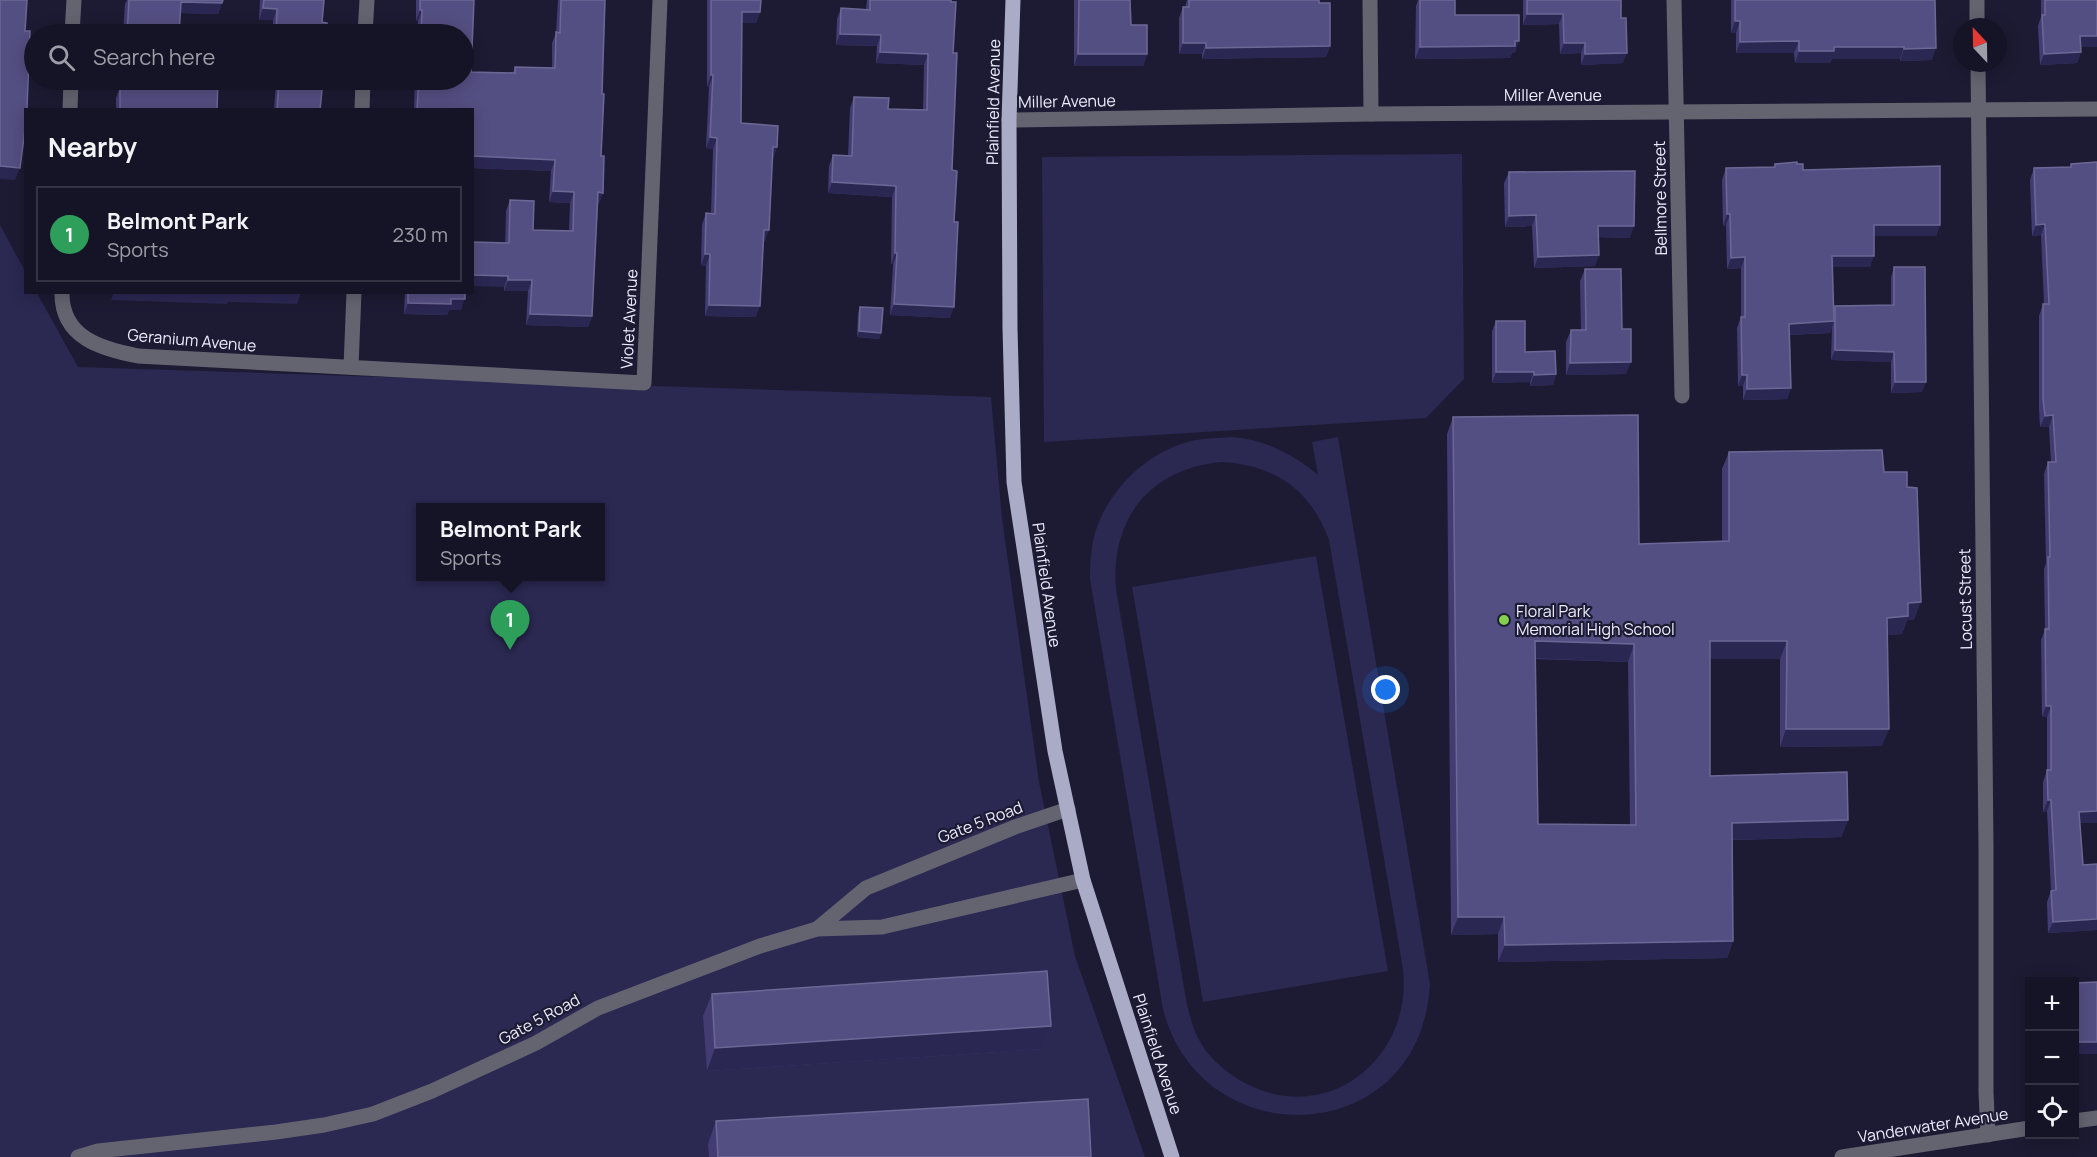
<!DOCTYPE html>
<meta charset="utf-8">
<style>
:root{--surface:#151426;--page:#1e1d2e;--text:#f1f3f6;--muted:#9d9ea7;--line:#343343;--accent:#d93025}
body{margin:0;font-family:Manrope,sans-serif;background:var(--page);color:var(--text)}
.controls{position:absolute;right:18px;bottom:18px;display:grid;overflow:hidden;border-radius:0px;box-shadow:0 3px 15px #0003}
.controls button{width:54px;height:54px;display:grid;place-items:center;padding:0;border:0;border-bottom:2px solid var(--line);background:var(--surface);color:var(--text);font:30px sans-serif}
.compass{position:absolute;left:1953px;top:18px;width:54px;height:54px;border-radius:50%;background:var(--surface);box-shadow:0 3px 15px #0003;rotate:338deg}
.you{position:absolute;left:1386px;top:690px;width:21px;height:21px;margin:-15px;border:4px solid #fff;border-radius:50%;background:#1a73e8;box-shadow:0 0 0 9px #1a73e833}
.badge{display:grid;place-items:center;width:39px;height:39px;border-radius:50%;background:var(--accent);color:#fff;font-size:20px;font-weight:700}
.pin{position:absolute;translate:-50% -50px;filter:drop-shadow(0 2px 3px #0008)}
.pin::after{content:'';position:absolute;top:32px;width:21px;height:18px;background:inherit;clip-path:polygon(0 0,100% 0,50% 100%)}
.popup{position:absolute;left:416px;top:503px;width:189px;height:78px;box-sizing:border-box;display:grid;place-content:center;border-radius:0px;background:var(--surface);filter:drop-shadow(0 2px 4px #0005);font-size:20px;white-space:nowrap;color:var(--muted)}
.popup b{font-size:22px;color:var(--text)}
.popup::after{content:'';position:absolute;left:50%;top:100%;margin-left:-12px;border:12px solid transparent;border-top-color:var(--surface)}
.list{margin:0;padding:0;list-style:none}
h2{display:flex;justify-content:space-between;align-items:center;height:78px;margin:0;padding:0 24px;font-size:26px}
h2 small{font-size:20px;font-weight:400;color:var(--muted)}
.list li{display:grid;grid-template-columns:39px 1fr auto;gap:18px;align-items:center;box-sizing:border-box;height:96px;margin:0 12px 12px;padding:0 12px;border:2px solid var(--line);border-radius:0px}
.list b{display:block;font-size:22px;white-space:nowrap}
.list p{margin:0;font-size:20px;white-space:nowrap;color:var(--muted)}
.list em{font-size:20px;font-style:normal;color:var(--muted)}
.icon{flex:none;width:33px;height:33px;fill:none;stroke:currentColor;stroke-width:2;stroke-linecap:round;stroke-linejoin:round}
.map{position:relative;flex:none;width:2097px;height:1157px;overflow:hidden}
.search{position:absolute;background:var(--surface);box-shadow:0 3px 15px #0003;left:24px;top:24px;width:450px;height:66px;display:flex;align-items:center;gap:15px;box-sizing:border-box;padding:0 21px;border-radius:33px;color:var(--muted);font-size:22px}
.panel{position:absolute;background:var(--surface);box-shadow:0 3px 15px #0003;left:24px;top:108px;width:450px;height:186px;border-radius:0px}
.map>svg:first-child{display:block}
.green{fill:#2b2852;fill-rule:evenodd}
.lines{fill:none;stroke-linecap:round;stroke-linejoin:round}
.minor{stroke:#646471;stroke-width:15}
.major{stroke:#aaabc6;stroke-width:15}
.wall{fill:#423c73;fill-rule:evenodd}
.shaded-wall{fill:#2b2753}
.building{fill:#544f82;stroke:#6c6895;stroke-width:1.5;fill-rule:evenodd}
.poi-dot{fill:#83d04e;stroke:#1c1b33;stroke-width:2}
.labels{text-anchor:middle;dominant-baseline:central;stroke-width:4.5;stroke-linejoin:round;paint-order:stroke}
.street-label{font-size:16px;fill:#ebecfd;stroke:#1c1b33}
.poi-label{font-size:16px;fill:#ebecfd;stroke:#1c1b33;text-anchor:start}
</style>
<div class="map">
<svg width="2097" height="1157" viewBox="0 0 2097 1157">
<rect width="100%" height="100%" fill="#1c1b33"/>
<g class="green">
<path d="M1462 154 1464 379 1426 418 1044 442 1042 157Z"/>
<path d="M0 225 25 271 26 292 37 293 78 367 991 397 1002 518 1039 782 1075 956 1145 1157H0ZM420 508H600V576H420Z"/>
<path d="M1232 437C1266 440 1293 454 1318 475L1312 442 1338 437 1430 984C1421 1151 1200 1157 1163 1009L1090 579C1090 563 1091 548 1095 533 1108 490 1147 452 1191 441 1204 438 1219 438 1232 437ZM1222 462C1275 465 1311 490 1329 540L1403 969C1413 1058 1328 1127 1245 1083 1225 1072 1207 1057 1197 1036 1192 1026 1190 1015 1187 1005L1116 589C1110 518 1151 468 1222 462Z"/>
<path d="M1316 556 1388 971 1203 1002 1132 587Z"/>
</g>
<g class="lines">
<g class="minor">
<path d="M1370 0 1371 114"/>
<path d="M1674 0 1682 396"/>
<path d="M1977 0V27"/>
<path d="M72 34 74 0"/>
<path d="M365 34 367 0"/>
<path d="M1978 63 1986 847V1092L1988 1135"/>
<path d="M70 110 71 80"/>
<path d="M362 110 363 80"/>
<path d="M1009 120 1371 114 2097 109"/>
<path d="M62 292C61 338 102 349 138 356L644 383 660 0"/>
<path d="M351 367 354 292"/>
<path d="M817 929 866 888 1015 827 1068 809"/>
<path d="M2074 1121 2097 1118"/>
<path d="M78 1157 98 1151 276 1132 324 1125 373 1114 432 1091 536 1043 598 1008 760 946 817 929 882 927 1083 880"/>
<path d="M1842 1157 2030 1128"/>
</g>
<path class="major" d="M1013 0 1009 120 1010 328 1014 482 1055 751 1083 880 1172 1157"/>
</g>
<g class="wall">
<path d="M127 0H223L218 14 180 13 179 34H123L125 4Z"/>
<path d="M260 0H324L322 22 326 34H273V20H259Z"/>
<path d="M416 0H474L471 72 513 73 515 67 552 68V43L556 33 558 0H605L599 204H598L592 316 588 327 526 325 528 291H504L506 211 510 200 533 230 569 231 570 203 549 202 551 171 472 168V110H414L415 80H464V34H417L418 21H416Z"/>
<path d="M707 0H761L760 12 756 23H742L741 123 777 147 773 158 765 241H763L756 317 705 316 706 266 701 265 702 225 706 213 711 214 713 149 706 148 709 87 707 86Z"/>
<path d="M867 0H951L953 53 950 318 890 315 893 264H891L892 197 828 193 829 166 833 155 848 156 850 108 854 97 888 109 923 110 924 65 876 63 877 46 836 45 837 19 841 8 866 9Z"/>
<path d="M1074 0H1130L1131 25 1147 54 1143 66H1074Z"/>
<path d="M1187 0H1319L1330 46 1326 57 1202 59V54H1179V18L1183 7H1185Z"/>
<path d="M1418 0H1455V15L1515 53H1512L1510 58 1415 59 1416 6Z"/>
<path d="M1523 0H1621V18L1623 63 1581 65V53L1560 54 1559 24 1523 25Z"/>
<path d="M1731 0H1935L1932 60 1900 61V59H1832L1830 63H1795L1794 53H1736V33H1731Z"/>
<path d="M2041 0H2097V47H2080L2081 52 2077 63 2040 65 2038 26 2041 17Z"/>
<path d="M121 80H218L217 110H116V98L120 87Z"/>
<path d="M270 80H323L320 110H274L276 83H270Z"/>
<path d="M1775 164H1797L1803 170 1940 225 1936 236H1874L1870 267H1833V311L1835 306 1891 305V277L1894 267 1922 392 1891 393V362L1831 360 1832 327 1830 333 1790 335 1791 388 1787 399 1743 400V386H1738L1737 328 1741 317V268L1727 269 1726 225 1723 226 1722 180 1726 168 1773 167Z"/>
<path d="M2071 164 2097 823H2080L2083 865 2097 864V930L2048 933 2047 902 2051 891 2047 811 2043 812V782L2047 770V717H2042L2041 640 2045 630 2044 569 2046 563 2044 474 2048 462H2051L2049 427H2040L2039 409V316L2043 304H2044L2041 235 2032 236 2030 180 2034 168 2070 167Z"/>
<path d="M1509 172 1630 238 1599 237 1595 266 1534 268 1532 226 1505 227 1504 183Z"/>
<path d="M1585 269 1626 374 1566 375V342L1571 330H1581L1580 281Z"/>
<path d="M405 292H465L461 310H449L447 315 404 314Z"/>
<path d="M860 307 881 333 879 339 857 337 858 313Z"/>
<path d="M1496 321 1525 352 1556 374 1553 385 1530 386V382L1492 383V331Z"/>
<path d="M1453 417 1639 544 1722 541V469L1729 452 1884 472 1907 487 1914 620H1907L1902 634 1888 635 1882 746 1780 747V659H1710V776L1848 820 1841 837 1733 840V941L1727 958 1498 962V934L1451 935 1447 434ZM1535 659 1628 662 1630 825 1538 824Z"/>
<path d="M712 994 1051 1026 1043 1049 707 1071 703 1016Z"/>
<path d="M716 1121 1091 1157H709L708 1144Z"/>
</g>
<g class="shaded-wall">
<path d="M181 2 222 3 218 14 176 13Z"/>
<path d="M263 8 277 9 273 20H259Z"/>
<path d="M420 10H422L418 21H416Z"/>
<path d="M742 12H760L756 23H738Z"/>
<path d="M1527 14H1563L1559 24 1523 25Z"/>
<path d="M1735 21H1740L1736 33H1731Z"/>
<path d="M840 34 881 35 877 46 836 45Z"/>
<path d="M2080 36H2097V47H2076Z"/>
<path d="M1519 41 1515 53H1512L1510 58 1415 59 1420 47Z"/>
<path d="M1799 41 1794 53H1736L1740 42Z"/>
<path d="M1183 43H1206L1202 54H1179Z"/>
<path d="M1564 43H1585L1581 53 1560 54Z"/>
<path d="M1330 46 1326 57 1202 59 1206 48Z"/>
<path d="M1834 47H1904L1900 59H1832L1830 63H1795L1799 51Z"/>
<path d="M1936 48 1932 60 1900 61 1904 49Z"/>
<path d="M880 52 928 54 924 65 876 63Z"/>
<path d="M2081 52 2077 63 2040 65 2044 54Z"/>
<path d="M1627 53 1623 63 1581 65 1585 54Z"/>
<path d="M1078 54H1147L1143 66H1074Z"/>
<path d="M711 75H713L709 87 707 86Z"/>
<path d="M271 80H277L276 83H270Z"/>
<path d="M710 137 717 138 713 149 706 148Z"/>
<path d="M773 147H777L773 158Z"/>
<path d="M472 156 555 160 551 171 472 168Z"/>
<path d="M0 166 20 168 15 180 0 179Z"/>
<path d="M832 182 896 186 892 197 828 193Z"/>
<path d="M553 191 574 192 570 203 549 202Z"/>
<path d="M598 192 603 193 599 204 594 203Z"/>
<path d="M1727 214H1730L1726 225 1723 226Z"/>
<path d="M1536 215 1532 226 1505 227 1509 216Z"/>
<path d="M2045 224 2041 235 2032 236 2036 225Z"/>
<path d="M1874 225H1940L1936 236H1870Z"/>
<path d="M1598 226H1634L1630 238 1594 237Z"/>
<path d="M764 230H769L765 241H760Z"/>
<path d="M895 253H897L893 264H891Z"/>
<path d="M705 254H710L706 266 701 265Z"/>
<path d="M1599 255 1595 266 1534 268 1538 257Z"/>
<path d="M1832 256H1874L1870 267H1828Z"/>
<path d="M1745 257 1741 268 1727 269 1731 258Z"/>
<path d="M472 275 508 276 504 287 472 286Z"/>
<path d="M508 280H532L528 291H504Z"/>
<path d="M114 292H231L301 293 297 304 228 302 227 304 111 300Z"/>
<path d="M451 299H465L461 310H449L447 315 404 314 408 303Z"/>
<path d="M894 304 954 307 950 318 890 315Z"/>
<path d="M709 305 760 306 756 317 705 316Z"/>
<path d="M530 314 592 316 588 327 526 325Z"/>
<path d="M1834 321 1830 333 1785 335 1789 324Z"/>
<path d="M859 331 881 333 879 339 857 337Z"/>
<path d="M1835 350 1894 352 1891 362 1831 360Z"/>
<path d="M1631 362 1626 374 1566 375 1570 363Z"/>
<path d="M1496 372H1534L1530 382 1492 383Z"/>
<path d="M1556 374 1553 385 1530 386 1534 375Z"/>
<path d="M1742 375H1747L1743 386H1738Z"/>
<path d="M1895 382H1926L1922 392 1891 393Z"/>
<path d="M1791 388 1787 399 1743 400 1747 389Z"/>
<path d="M2053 415 2049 427H2040L2045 416Z"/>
<path d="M1921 602 1914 620H1907L1902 634 1881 636 1887 618 1908 603Z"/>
<path d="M1535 641 1634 644 1628 662 1528 658Z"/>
<path d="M1710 641H1787L1780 659H1704Z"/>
<path d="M2046 706H2051L2047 717H2042Z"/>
<path d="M1786 729H1889L1882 746 1780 747Z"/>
<path d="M2048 800H2051L2047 811 2043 812Z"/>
<path d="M2097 811V823H2075L2079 812Z"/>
<path d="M1848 820 1841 837 1726 840 1732 823Z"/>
<path d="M1458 917H1504L1498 934 1451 935Z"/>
<path d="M2097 919V930L2048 933 2053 922Z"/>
<path d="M1733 941 1727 958 1498 962 1505 945Z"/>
<path d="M1051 1026 1043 1049 707 1071 715 1048Z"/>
<rect x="2074" y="1042" width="23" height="12"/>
</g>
<g class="building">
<path d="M0 0H27L25 31H30L27 109 26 110V122L20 168 0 166Z"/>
<path d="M129 0H223L222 3 181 2 179 34H127Z"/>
<path d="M264 0H324L322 22 327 23 326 34H276L277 9 263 8Z"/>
<path d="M420 0H474L471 72 515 73V67L555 68 556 32 560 33 561 0H605L602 94H604L601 156H604L603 193 598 192 592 316 530 314 532 280H508V276L472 275V242L509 243 510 200 534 201 533 230 573 231 574 192 553 191 555 160 472 156V110H417L419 80H464V34H421L422 10H420Z"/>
<path d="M711 0H761L760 12H742L741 123 778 126 777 147H773L769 230H764L760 306 709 305 710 254H705L706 213 715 214 717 138 710 137 713 75H711Z"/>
<path d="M870 0H951V2H956L953 53H957L952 170 957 171 954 222H958L954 307 894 304 897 253H895L896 186 832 182 833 155 852 156 854 97 889 98 888 109 927 110 928 54 880 52 881 35 840 34 841 8 870 10Z"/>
<path d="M1079 0H1130L1131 25H1147V54H1078Z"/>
<path d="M1189 0H1319V3H1330V46L1206 48V43H1183V7H1189Z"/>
<path d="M1420 0H1455V15H1519V41H1515V46L1420 47Z"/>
<path d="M1527 0H1621V18H1626L1627 53 1585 54V43H1564L1563 14H1527Z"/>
<path d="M1735 0H1935L1936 48 1904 49V47H1834V51H1799V41L1740 42V21H1735Z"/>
<path d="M2045 0H2097V36H2080L2081 52 2044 54 2042 15H2045Z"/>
<path d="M124 80H218L217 110H120V87H124Z"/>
<path d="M279 80H323L320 110H277Z"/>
<path d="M1797 162V164H1803V170L1940 166V225H1874V256H1832L1834 321 1789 324 1791 388 1747 389V375H1742L1741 317H1745V257L1731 258 1730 214H1727L1726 168 1775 167V164Z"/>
<path d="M2097 162V811L2079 812 2083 865 2097 864V919L2053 922 2051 891 2056 890 2051 800H2048L2047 770H2051V706H2046L2045 629H2049L2048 557H2050L2048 462H2056L2053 415 2045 416 2043 398V304H2049L2045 224 2036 225 2034 168 2071 167V164Z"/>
<path d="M1635 171 1634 226H1598L1599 255 1538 257 1536 215 1509 216V172Z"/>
<path d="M1894 267H1925L1926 382H1895L1894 352 1835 350V306L1894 305Z"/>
<path d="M1585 269H1621L1622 329H1631V362L1570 363 1571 330H1586Z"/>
<path d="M408 292H465V299H451V304L408 303Z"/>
<path d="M860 307 883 308 881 333 859 331Z"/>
<path d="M1496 321H1525V352L1555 351 1556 374 1534 375V372H1496Z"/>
<path d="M1638 415 1639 544 1729 541V452L1882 450 1884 472H1907V487L1917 488 1921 602 1908 603V616L1887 618 1889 729H1786L1787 641H1710V776L1847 772 1848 820 1732 823 1733 941 1505 945 1504 917H1458L1453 417ZM1535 641 1634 644 1636 825 1538 824Z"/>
<path d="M1047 971 1051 1026 715 1048 712 994Z"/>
<path d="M2097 982V1042H2074V983Z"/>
<path d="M1088 1099 1091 1157H718L716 1121Z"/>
</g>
<circle class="poi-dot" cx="1504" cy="620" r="6"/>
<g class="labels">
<g class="street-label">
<text x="1553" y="95">Miller Avenue</text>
<text transform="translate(1067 101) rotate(-1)">Miller Avenue</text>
<text transform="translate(993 102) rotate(-89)">Plainfield Avenue</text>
<text transform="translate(1660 198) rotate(-91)">Bellmore Street</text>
<text transform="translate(629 319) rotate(-87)">Violet Avenue</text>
<text transform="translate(192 340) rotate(5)">Geranium Avenue</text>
<text transform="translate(1047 585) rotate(82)">Plainfield Avenue</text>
<text transform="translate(1965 599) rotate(-91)">Locust Street</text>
<text transform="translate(980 822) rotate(-21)">Gate 5 Road</text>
<text transform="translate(539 1019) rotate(-28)">Gate 5 Road</text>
<text transform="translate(1158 1054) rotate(72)">Plainfield Avenue</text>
<text transform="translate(1933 1125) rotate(-9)">Vanderwater Avenue</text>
</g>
<g class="poi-label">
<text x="1516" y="611">Floral Park<tspan x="1516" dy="18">Memorial High School</tspan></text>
</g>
</g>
</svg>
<div class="controls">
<button>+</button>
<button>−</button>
<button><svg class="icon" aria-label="locate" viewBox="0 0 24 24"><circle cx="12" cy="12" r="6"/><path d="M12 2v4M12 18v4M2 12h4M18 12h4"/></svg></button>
</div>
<svg class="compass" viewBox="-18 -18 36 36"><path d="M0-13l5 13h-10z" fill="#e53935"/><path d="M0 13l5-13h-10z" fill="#9d9ea7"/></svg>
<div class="you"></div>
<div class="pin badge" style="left:510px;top:650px;background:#2e9e5b">1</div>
<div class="popup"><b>Belmont Park</b>Sports</div>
<div class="search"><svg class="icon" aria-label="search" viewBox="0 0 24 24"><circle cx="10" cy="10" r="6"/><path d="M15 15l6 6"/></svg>Search here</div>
<section class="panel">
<h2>Nearby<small></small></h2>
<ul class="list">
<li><span class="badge" style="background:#2e9e5b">1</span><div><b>Belmont Park</b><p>Sports</p></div><em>230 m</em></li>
</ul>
</section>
</div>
